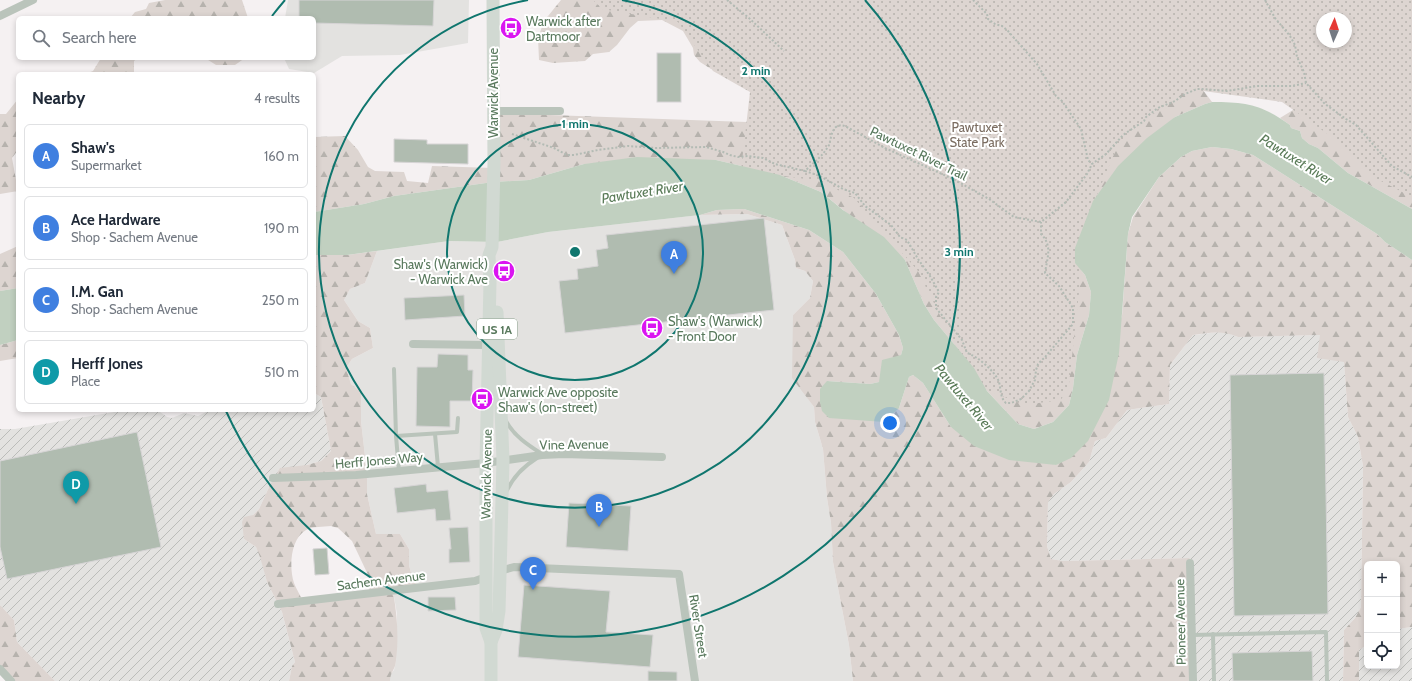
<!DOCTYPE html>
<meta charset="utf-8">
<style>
:root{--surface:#fff;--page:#f6f6f7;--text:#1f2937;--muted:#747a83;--line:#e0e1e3;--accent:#da15f1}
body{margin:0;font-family:Cabin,sans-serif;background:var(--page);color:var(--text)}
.controls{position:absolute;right:12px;bottom:12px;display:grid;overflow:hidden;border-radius:6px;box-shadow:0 2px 6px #0003}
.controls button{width:36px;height:36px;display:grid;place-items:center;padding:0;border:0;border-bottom:1px solid var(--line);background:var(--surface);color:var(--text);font:20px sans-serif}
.compass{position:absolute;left:1316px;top:12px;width:36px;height:36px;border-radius:50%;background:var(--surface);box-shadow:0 2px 6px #0003;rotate:3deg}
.you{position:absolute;left:890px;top:423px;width:14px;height:14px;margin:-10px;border:3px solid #fff;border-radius:50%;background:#1a73e8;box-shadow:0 0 0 6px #1a73e833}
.badge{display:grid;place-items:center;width:26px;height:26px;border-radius:50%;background:var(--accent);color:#fff;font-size:13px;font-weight:700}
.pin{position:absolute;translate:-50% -33px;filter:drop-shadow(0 1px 2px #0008)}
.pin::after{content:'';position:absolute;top:21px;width:14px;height:12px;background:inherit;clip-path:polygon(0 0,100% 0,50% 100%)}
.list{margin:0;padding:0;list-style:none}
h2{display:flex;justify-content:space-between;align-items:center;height:52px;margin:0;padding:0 16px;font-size:17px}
h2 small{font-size:13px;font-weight:400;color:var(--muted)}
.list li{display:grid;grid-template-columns:26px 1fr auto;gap:12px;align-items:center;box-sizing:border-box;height:64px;margin:0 8px 8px;padding:0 8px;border:1px solid var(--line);border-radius:6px}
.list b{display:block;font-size:15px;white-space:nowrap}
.list p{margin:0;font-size:13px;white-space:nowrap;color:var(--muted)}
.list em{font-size:13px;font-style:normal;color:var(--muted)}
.icon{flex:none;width:22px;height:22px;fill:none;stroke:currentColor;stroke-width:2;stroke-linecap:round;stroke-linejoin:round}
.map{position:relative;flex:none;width:1412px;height:681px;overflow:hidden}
.search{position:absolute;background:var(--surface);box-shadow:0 2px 6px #0003;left:16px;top:16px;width:300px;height:44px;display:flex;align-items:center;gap:10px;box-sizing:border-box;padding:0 14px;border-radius:6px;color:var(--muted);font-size:15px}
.panel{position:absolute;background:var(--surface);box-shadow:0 2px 6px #0003;left:16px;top:72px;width:300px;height:340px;border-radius:6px}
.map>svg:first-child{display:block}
.built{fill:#e3e2e0}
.industrial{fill:url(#industrial-furrows)}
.forest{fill:url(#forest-firs);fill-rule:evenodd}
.park{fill:url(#park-dots);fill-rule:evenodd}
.water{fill:#c1d0c0}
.building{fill:#b0bcb0;stroke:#d6d4d5}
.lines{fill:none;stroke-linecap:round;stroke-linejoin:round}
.path{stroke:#b3bbb4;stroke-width:2;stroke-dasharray:2 2;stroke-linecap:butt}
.lane{stroke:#bac4bb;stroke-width:4}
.street{stroke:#bac4bb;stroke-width:8}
.primary{stroke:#d1d9d2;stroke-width:13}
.ring{fill:none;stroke:#0f766e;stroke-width:2}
.labels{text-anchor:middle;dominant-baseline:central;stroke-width:4;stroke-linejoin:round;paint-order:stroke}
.shield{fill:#fff;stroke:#8ba18e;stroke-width:1}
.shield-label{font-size:12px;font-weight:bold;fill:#59795d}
.poi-label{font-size:13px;fill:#59795d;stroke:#fff;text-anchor:start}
.street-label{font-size:13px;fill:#59795d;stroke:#fff}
.park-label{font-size:13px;fill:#7b6d61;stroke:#fff}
.water-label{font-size:14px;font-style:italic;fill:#5a7b58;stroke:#fff}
.centre{fill:#0f766e;stroke:#fff;stroke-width:2}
.ring-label{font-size:12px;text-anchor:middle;font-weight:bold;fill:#0f766e;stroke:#fff;stroke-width:4;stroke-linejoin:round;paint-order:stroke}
</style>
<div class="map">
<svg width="1412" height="681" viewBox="0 0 1412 681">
<defs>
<pattern id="industrial-furrows" width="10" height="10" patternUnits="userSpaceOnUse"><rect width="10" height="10" fill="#e3e2e0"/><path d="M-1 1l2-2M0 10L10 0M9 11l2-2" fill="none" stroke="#bbbcb9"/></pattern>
<pattern id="forest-firs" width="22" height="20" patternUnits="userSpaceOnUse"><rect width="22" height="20" fill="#ddd5d1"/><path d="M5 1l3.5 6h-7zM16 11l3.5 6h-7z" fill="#b6b2ad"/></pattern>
<pattern id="park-dots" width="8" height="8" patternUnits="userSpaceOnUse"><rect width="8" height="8" fill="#ddd5d1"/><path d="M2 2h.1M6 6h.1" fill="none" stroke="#b6b2ad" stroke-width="1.8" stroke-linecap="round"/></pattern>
</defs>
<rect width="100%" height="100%" fill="#f5f1f2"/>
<g class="built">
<path d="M288 0H469L468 43 400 55 342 56 314 73 289 69 284 58H314V18H285Z"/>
<path d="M747 214 782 225 795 260 796 268 805 271 813 281 810 298 793 315 804 393 814 407 815 422 823 449 827 498 831 523 833 562 849 645 853 681H390V675L394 670 396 662 397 614 393 591 417 586 412 577 409 565V549L400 534H376L367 494V474L361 421V392L351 384 346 368 352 359 373 348 370 328 358 321 344 300 350 289 365 283 377 251 449 241 497 242 548 232 700 215Z"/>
</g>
<g class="industrial">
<path d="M1219 332 1228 333 1238 337 1320 335 1344 361 1348 417 1358 437 1363 466 1361 607 1355 618 1344 630 1343 681H1194L1189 558 1063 561 1051 559 1047 546 1048 502 1054 494 1071 482 1089 462 1095 441 1106 438 1127 410 1169 404 1170 365 1193 335Z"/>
<path d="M314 393 321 397 331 451 321 461 307 465 270 485 259 509 253 515 244 539 256 547 261 557 267 582 282 612 295 662 292 666 289 681H55L17 642 14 620 0 605V429H15L126 410H154L160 412 167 417 172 418 184 413 198 416 210 410H314Z"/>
<path d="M1412 627V681H1359V650L1367 645V666H1397V629Z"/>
</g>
<g class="forest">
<path d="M165 0H242L248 18H130L135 12 146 9 149 3Z"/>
<path d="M561 0H1412V209L1348 173 1318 148 1309 144 1302 138 1300 131 1291 128 1290 125 1280 118 1306 102 1197 82 1212 102 1205 104 1175 117 1075 263 1085 275 1091 292 1089 315 1077 355 1073 388 1069 405 1053 422 1034 429 1018 424 987 391 974 368 934 320 924 304 905 260 821 192 780 175 716 160 584 164 529 180 493 182 394 196 364 204 314 212V137L345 136 358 150 368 167 375 171 404 172 407 181 428 183 432 166 493 168 496 113 747 122 767 99 735 72 711 69 700 62 694 55 693 48 683 31 662 20 638 21 630 28 617 45 609 52 593 54 585 61 553 63 539 60 538 38 544 21ZM1322 18H1346V42H1322Z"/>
<path d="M101 58H138L134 61V74H85L93 71Z"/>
<path d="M205 58H245L235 65H216Z"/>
<path d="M18 99V150L12 158 18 191 0 194V114H6Z"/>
<path d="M1212 147 1231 149 1253 155 1377 234 1385 242 1412 260V627L1397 629V564H1367V645L1359 650V681H1343L1344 630 1355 618 1361 607 1363 466 1358 437 1348 417 1344 362 1317 358 1320 335 1238 337C1220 330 1211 333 1193 335L1170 365 1169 404 1127 410 1106 438 1095 441 1089 462 1071 482 1054 494 1048 502 1047 546 1051 559 1063 561 1189 558 1192 561 1194 681H853L849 645 833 562 831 523 827 498 823 449 815 422 814 407 792 378 793 315 810 298 813 281 805 271 796 268 795 260 782 225 747 214 700 215 717 210 744 209 809 230 843 252 876 294 899 335 903 348 901 355 879 382 870 384 827 381 899 408 909 377 913 375 923 383 951 427 1056 465 1122 316 1128 234 1133 217 1159 177 1181 157 1192 151Z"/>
<path d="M18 246V288L0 291V254Z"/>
<path d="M377 251 365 283 350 289 344 300 358 321 370 328 373 348 352 359 346 368 351 384 361 392V421L367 474V494L376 534H400L409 549V565L412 577 417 586 393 592C397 614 399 637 396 660 396 669 390 672 390 681H289L292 666 295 662 282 612 267 582 260 557 256 547 244 539 242 522 244 517 253 515 259 509 270 485 280 468 307 465 321 461 331 451 321 397 314 393V255H347ZM331 526 338 528 352 541 370 579 369 591 302 600C300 594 296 589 294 583 289 568 290 539 306 530 313 526 323 527 331 526Z"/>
<path d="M18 340V358L0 361V345Z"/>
<path d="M0 605 14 620 17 642 55 681H12L0 668Z"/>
</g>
<path class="park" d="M593 0H1412V197L1377 179 1332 137 1282 102 1189 89 1142 122 1116 149 1087 219 1069 384 1061 400 1024 405 987 390 970 376 918 271 854 198 820 181 741 170 750 92 713 71 678 22 602 9ZM1322 18H1346V42H1322Z"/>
<g class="water">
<path d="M1212 102C1247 102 1262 105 1290 125L1291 128 1300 131 1302 138 1309 144 1318 148 1348 173 1412 209V260L1385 242 1377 234 1253 155 1231 149 1212 147 1192 151 1181 157 1159 177 1132 217 1128 234 1119 353 1109 400 1088 441 1071 458 1056 465 1009 460 974 446 951 427 923 383 913 375 909 377 899 408 884 422 829 418 822 411 820 402V389L827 381 870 384 879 382 882 360 901 355 903 348 899 335 876 294 843 252 809 230 744 209 717 210 700 215 548 232 497 242 449 241 347 255H314V212L364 204 394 196 493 182 529 180 584 164 637 157 716 160 780 175 821 192 843 210 884 237 905 260 924 304 934 320 974 368 987 391 1018 424 1034 429 1053 422 1069 405 1073 388 1077 355 1089 315 1091 292 1085 275 1075 263V248L1093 201 1118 166 1147 138 1175 117 1205 104Z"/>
<path d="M18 288V340L0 345V291Z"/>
</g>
<g class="building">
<path d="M299 0H434L433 26 314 23V18H299Z"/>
<rect x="657" y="53" width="24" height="49"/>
<path d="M394 139 427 140V144H468V164L394 162Z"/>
<path d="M764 218 774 310 565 333 559 281 578 279 577 269 598 266 596 250 608 248 606 235Z"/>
<path d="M464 295 465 316 405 320 404 298Z"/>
<path d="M438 354 468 355V370H473L472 401H450V427L416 426 417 367H437Z"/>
<path d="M1324 373 1328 614 1234 616 1230 375Z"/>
<path d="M137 432 161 547 7 579 0 547V461Z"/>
<path d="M426 484 427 492 448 490 451 520 436 521 435 509 397 513 394 488Z"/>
<path d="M569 503 631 506 628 551 566 547Z"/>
<path d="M468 527 470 562 449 563V549H451L449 528Z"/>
<path d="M327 548 329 574 315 575 313 549Z"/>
<path d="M524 585 610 591 606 632 653 635 650 667 518 657Z"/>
<path d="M428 597H455L456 610 428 611Z"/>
<path d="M1312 651 1313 681H1233L1232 653Z"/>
<path d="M648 671 677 672V681H648Z"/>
</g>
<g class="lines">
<g class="path">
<path d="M727 0 750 19 784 51"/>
<path d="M973 0 987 14 988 19 995 24 1002 26 1008 31 1037 64 1056 96 1062 101 1081 129 1088 160 1092 164"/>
<path d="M1265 0 1275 18 1290 36 1295 45 1297 57 1304 72 1306 83 1325 104 1346 119 1356 125 1392 166 1412 177"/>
<path d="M512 134 554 148 567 155H574L598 150 628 146 655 148 706 147 723 152 730 155 738 157 748 156 763 158 775 164 805 171C814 162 823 156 829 145 831 139 831 131 836 127 839 125 842 125 845 126L885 148 955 180 989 199 1014 217 1041 222 1066 202 1087 174 1092 164 1106 154 1123 135 1144 121 1146 117 1158 108 1175 101 1185 94 1197 89H1202L1227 91 1257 86H1292L1306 83"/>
<path d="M805 171 820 176 843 189 855 193 865 206 891 225 900 237 907 240 918 259 930 276 939 292 936 297V308L962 340 967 353C977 356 995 371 999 382 1001 389 1000 398 1006 403H1011L1021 399 1029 391 1035 380 1036 370 1038 364 1045 357 1073 324V308L1059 286 1045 273C1047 258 1053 246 1041 234V222"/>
</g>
<g class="lane">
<path d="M394 369 396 436 457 432 458 418"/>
<path d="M506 421C514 436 528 445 542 454"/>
<path d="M435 434 438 467"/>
<path d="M396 436 399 471"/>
<path d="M507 490C514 476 524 466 537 458"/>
<path d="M1213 634 1214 681"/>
<path d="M1192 635 1326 632 1327 681"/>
</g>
<g class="street">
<path d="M0 16 33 0"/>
<path d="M493 111H560"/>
<path d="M413 344 488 345"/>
<path d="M273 478 356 475 486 463 542 455 564 454 662 457"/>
<path d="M1190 563 1193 681"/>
<path d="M500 571 514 567 679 574 695 681"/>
<path d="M278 604 475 581 486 577"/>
<path d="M0 669 11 681"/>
</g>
<g class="primary">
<path d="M491 642 486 628V463L490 282 489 255 492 247 494 163 493 0"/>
<path d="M491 681V642L496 630 499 611 501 538 503 460 497 312"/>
</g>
</g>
<g class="ring">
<circle cx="575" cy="252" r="128"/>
<path d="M622 0A256 256 0 1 1 528 0"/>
<path d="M272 16A384 384 0 0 1 285 0M865 0A384 384 0 1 1 226 411"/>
</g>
<defs>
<g id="bus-disc" transform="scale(1.15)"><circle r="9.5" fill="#da15f1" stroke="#fff"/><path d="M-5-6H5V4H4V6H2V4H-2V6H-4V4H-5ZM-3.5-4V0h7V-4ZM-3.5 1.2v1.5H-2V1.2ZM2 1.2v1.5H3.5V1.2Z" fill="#fff"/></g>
</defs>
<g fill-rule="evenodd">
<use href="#bus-disc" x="511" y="28"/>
<use href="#bus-disc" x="504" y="271"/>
<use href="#bus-disc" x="652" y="328"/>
<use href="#bus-disc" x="482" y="399"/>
</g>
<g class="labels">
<rect class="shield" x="477" y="319" width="40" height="20" rx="3"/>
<g class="shield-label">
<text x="497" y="329">US 1A</text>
</g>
<g class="poi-label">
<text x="526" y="21">Warwick after<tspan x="526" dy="15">Dartmoor</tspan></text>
<text x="488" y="264" text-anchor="end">Shaw's (Warwick)<tspan x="488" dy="15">- Warwick Ave</tspan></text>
<text x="668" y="321">Shaw's (Warwick)<tspan x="668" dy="15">- Front Door</tspan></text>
<text x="498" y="392">Warwick Ave opposite<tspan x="498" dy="15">Shaw's (on-street)</tspan></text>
</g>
<g class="street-label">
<text transform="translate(493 93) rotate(-90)">Warwick Avenue</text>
<text transform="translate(919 153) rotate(26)">Pawtuxet River Trail</text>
<text transform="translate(574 444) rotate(-1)">Vine Avenue</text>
<text transform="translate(379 460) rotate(-5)">Herff Jones Way</text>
<text transform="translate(486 474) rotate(-89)">Warwick Avenue</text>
<text transform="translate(381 580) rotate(-7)">Sachem Avenue</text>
<text transform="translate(1180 622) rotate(-91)">Pioneer Avenue</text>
<text transform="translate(699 626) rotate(81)">River Street</text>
</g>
<g class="park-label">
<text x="977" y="127">Pawtuxet<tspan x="977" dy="15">State Park</tspan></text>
</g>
<g class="water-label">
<text transform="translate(1296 159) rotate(32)">Pawtuxet River</text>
<text transform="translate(642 192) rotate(-9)">Pawtuxet River</text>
<text transform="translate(964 397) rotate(50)">Pawtuxet River</text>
</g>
</g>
<circle cx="575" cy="252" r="6" class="centre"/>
<g class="ring-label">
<text x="756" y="75">2 min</text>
<text x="575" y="128">1 min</text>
<text x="959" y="256">3 min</text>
</g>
</svg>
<div class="controls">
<button>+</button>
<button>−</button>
<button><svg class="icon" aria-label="locate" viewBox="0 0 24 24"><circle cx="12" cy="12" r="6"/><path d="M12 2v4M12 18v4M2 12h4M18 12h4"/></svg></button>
</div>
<svg class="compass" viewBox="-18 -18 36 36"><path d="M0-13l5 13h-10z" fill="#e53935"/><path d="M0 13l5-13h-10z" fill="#747a83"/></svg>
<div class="you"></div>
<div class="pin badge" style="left:674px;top:274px;background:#3f7fe0">A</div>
<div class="pin badge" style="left:599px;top:527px;background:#3f7fe0">B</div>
<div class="pin badge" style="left:533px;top:590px;background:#3f7fe0">C</div>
<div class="pin badge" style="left:76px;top:504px;background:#0f9aa8">D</div>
<div class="search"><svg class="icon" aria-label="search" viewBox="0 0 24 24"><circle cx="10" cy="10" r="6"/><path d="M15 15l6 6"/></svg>Search here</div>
<section class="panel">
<h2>Nearby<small>4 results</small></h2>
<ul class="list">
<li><span class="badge" style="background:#3f7fe0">A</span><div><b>Shaw's</b><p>Supermarket</p></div><em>160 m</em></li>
<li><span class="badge" style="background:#3f7fe0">B</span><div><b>Ace Hardware</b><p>Shop · Sachem Avenue</p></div><em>190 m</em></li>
<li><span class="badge" style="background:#3f7fe0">C</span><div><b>I.M. Gan</b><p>Shop · Sachem Avenue</p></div><em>250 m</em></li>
<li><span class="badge" style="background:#0f9aa8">D</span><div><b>Herff Jones</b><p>Place</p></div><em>510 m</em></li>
</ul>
</section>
</div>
